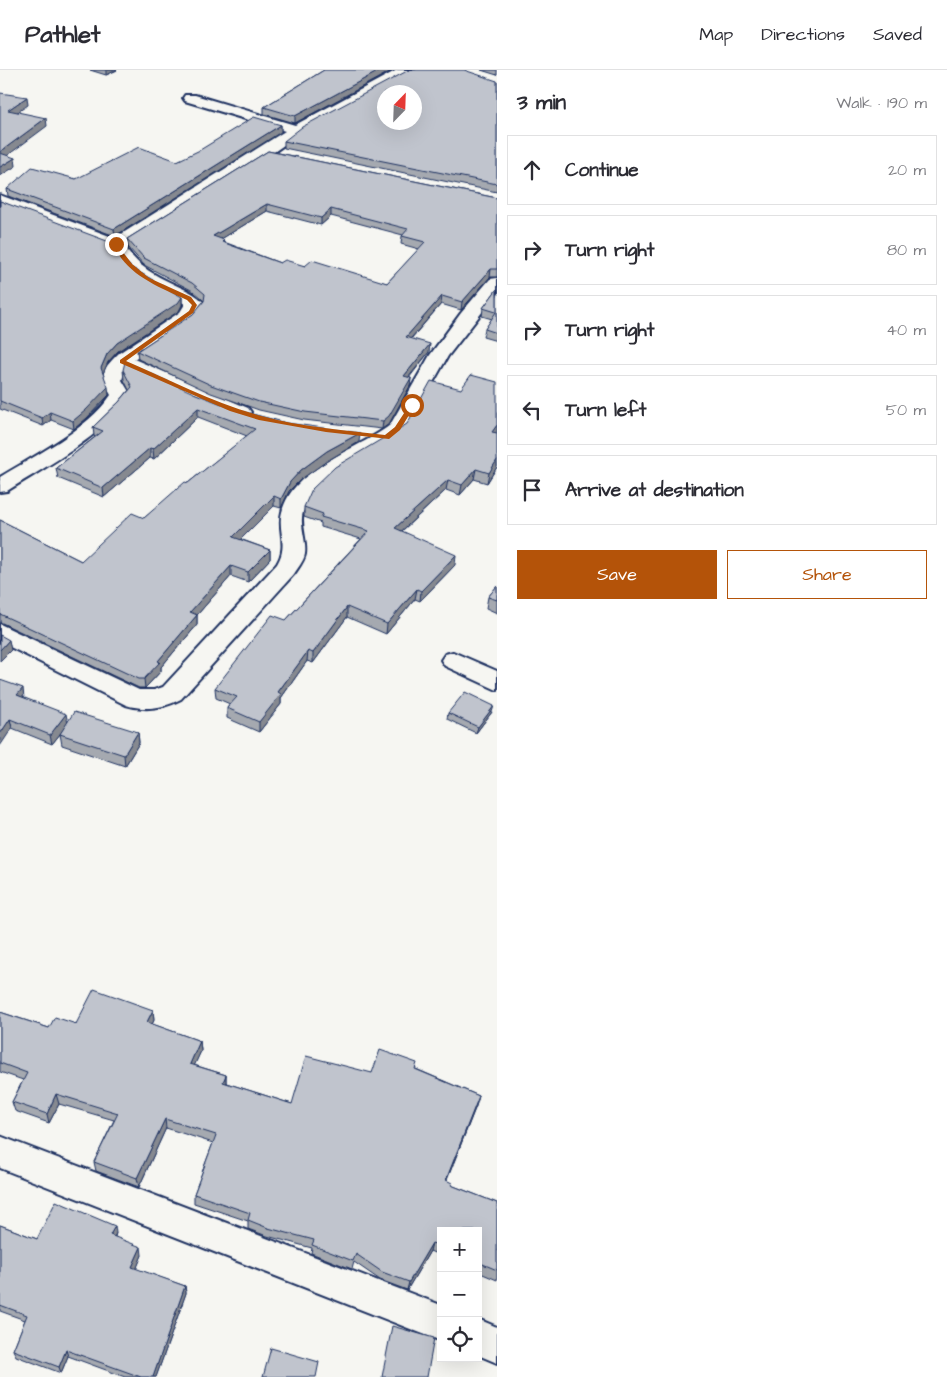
<!DOCTYPE html>
<meta charset="utf-8">
<style>
:root{--surface:#fff;--page:#f7f7f7;--text:#2b2b33;--muted:#7c7c81;--line:#e1e1e2;--accent:#b45309}
body{margin:0;font-family:"Architects Daughter",sans-serif;background:var(--page);color:var(--text)}
.controls{position:absolute;right:15px;bottom:15px;display:grid;overflow:hidden;border-radius:0px;box-shadow:0 5px 20px #0002}
.controls button{width:45px;height:45px;display:grid;place-items:center;padding:0;border:0;border-bottom:1px solid var(--line);background:var(--surface);color:var(--text);font:25px sans-serif}
.compass{position:absolute;left:377px;top:15px;width:45px;height:45px;border-radius:50%;background:var(--surface);box-shadow:0 5px 20px #0002;rotate:23deg}
.stop{position:absolute;width:15px;height:15px;margin:-11px;border:4px solid #b45309;border-radius:50%;background:#fff}
.stop.end{background:#b45309;border-color:#fff;box-shadow:0 1px 5px #0008}
.list{margin:0;padding:0;list-style:none}
h2{display:flex;justify-content:space-between;align-items:center;height:65px;margin:0;padding:0 20px;font-size:21px}
h2 small{font-size:16px;font-weight:400;color:var(--muted)}
.list li{display:grid;grid-template-columns:32px 1fr auto;gap:15px;align-items:center;box-sizing:border-box;height:70px;margin:0 10px 10px;padding:0 10px;border:1px solid var(--line);border-radius:0px}
.list b{display:block;font-size:19px;white-space:nowrap}
.list em{font-size:16px;font-style:normal;color:var(--muted)}
.actions{display:flex;gap:10px;padding:15px 20px}
.actions a{flex:1;padding:11px 0;border:1px solid var(--accent);border-radius:0px;text-align:center;font-size:18px;color:var(--accent)}
.actions .main{background:var(--accent);color:#fff}
.icon{flex:none;width:28px;height:28px;fill:none;stroke:currentColor;stroke-width:2;stroke-linecap:round;stroke-linejoin:round}
.map{position:relative;flex:none;width:497px;height:1307px;overflow:hidden}
header{display:flex;align-items:center;gap:30px;box-sizing:border-box;height:70px;padding:0 25px;background:var(--surface);border-bottom:1px solid var(--line)}
header strong{font-size:24px}
nav{display:flex;gap:28px;margin-inline-start:auto;font-size:18px}
main{display:flex}
aside{flex:1;background:var(--surface)}
.map>svg:first-child{display:block}
.lines{fill:none;stroke-linecap:round;stroke-linejoin:round}
.minor-casing{stroke:#1b2f5e;stroke-width:4}
.minor{fill:#f6f6f2;fill-rule:evenodd}
.wall{fill:#a5a9b0;stroke:#1b2f5e;fill-rule:evenodd}
.shaded-wall{fill:#868990;stroke:#1b2f5e}
.building{fill:#c0c4cd;stroke:#1b2f5e;fill-rule:evenodd}
.route{fill:#b45309}
</style>
<header>
<strong>Pathlet</strong>
<nav><a>Map</a><a>Directions</a><a>Saved</a></nav>
</header>
<main>
<div class="map">
<svg width="497" height="1307" viewBox="0 0 497 1307">
<rect width="100%" height="100%" fill="#f6f6f2"/>
<filter id="ink" filterUnits="userSpaceOnUse"><feTurbulence type="fractalNoise" baseFrequency=".02" numOctaves="2"/><feDisplacementMap in="SourceGraphic" scale="10" xChannelSelector="R" yChannelSelector="G"/><feConvolveMatrix kernelMatrix="1 2 1 2 8 2 1 2 1" color-interpolation-filters="sRGB"/></filter>
<g filter="url(#ink)">
<g class="lines">
<g class="minor-casing">
<g id="minor">
<path d="M397 0H414L412 3 301 63 271 84 125 176C138 199 161 208 184 219 191 222 198 226 203 232V238L192 250 134 289 248 338 251 342 248 346 241 348 234 346 125 299 122 310 131 325C101 368 51 393 7 421L0 422V407C36 385 87 360 111 325 99 303 102 300 119 283L180 242 185 234C157 217 126 209 109 177L0 136V125L115 168 285 61 185 31 183 28 185 25H195L295 55Z"/>
<path d="M497 208V223L448 286 405 362C376 386 315 403 303 442 299 455 307 471 305 484 304 491 297 499 294 504L181 629C164 638 145 641 126 635L0 572V554L139 620H154L163 617 277 494C289 475 277 460 282 442 294 396 357 381 390 355L430 285 461 243 490 209Z"/>
<path d="M453 582 497 601V620L445 596 441 590 445 584Z"/>
<path d="M0 1066 441 1235V1271L0 1098Z"/>
<path d="M478 1249 497 1257V1293L478 1285Z"/>
</g>
</g>
<use href="#minor" class="minor"/>
</g>
<g class="wall">
<path d="M90 0H117L106 5Z"/>
<path d="M324 0 295 53 264 44V37Z"/>
<path d="M481 0H497V5Z"/>
<path d="M497 11V122L284 78V71Z"/>
<path d="M281 55V62L115 166 8 126 7 119 76 109 177 91Z"/>
<path d="M268 81 497 128V207H490L461 240 441 234 411 269 429 282 409 308H411L410 316 389 354 382 359 304 350 259 340 211 323 138 289 137 281 193 244 204 231 193 221 144 195 128 177 127 169ZM267 141 321 155 331 146 403 165 402 166 401 174 419 179 387 213 305 196 280 193 224 172 221 169Z"/>
<path d="M0 131 114 181 132 198 182 227V235L179 241 118 281 108 292 103 303 109 325 87 348 74 359 51 350 43 356 0 339Z"/>
<path d="M497 219V271L483 267 485 259 492 249 482 246 483 238Z"/>
<path d="M123 300 196 324 240 341 359 372 327 391 300 410 289 421 281 438 274 436 240 469 270 480V489L248 512 231 506 197 545V555L161 597V601L145 618H139L0 552V450L81 491 144 448 247 366 198 347 154 389 150 388 104 427 58 408 56 398 95 367 94 366 93 357 119 332 129 320 124 310Z"/>
<path d="M496 363 497 397 487 413 474 409 460 425 446 420 402 461 455 495 420 531 415 529 386 564 347 547 313 593 307 591 281 628V634L259 662 227 648V638L230 634 216 628 215 618 286 550 361 469 321 457V453L304 447V437Z"/>
<path d="M497 516V543L486 538 488 527Z"/>
<path d="M0 610 24 628 68 653 138 662 139 673 125 696 62 675 60 664 52 674 12 658Z"/>
<path d="M492 642 476 663 447 649 448 643Z"/>
<path d="M153 940 154 950 152 954 200 971 201 981 194 995 226 1005V1013L292 1034 372 1003 416 999 479 1026 476 1036 447 1110 451 1115 497 1133V1210L478 1202V1161H441V1186L430 1181 407 1220 380 1210 354 1192 352 1199 311 1183 312 1178 267 1166 248 1159V1151L194 1133V1124L213 1073 166 1058 139 1117 96 1101 94 1092 114 1050 59 1034 49 1053 15 1041 12 1032 23 1010 0 1002V942L49 958Z"/>
<path d="M0 1155 37 1169 116 1163 115 1167 142 1185 136 1199 185 1216 186 1223 156 1307H125L68 1286 61 1303 16 1286 13 1280 25 1250 0 1241Z"/>
</g>
<g class="shaded-wall">
<path d="M106 0H117L106 5Z"/>
<path d="M381 0H393L295 53V46Z"/>
<path d="M27 27 28 35 9 48 8 40Z"/>
<path d="M46 48 47 56 0 91V82Z"/>
<path d="M281 55V62L115 166 114 159Z"/>
<path d="M15 88 16 96 0 106V97Z"/>
<path d="M267 134V141L213 174V166Z"/>
<path d="M331 139V146L321 155V148Z"/>
<path d="M491 199 490 207 461 240 462 232Z"/>
<path d="M442 226 441 234 405 275 406 267Z"/>
<path d="M182 227V235L179 241 118 281 108 292 102 306 101 298 107 284 117 273Z"/>
<path d="M430 274 429 282 403 314 404 306Z"/>
<path d="M411 308 410 316 389 354 382 359 383 351Z"/>
<path d="M108 317 109 325 87 348 74 359 73 351Z"/>
<path d="M198 338V347L154 389 153 379Z"/>
<path d="M50 342 51 350 43 356 42 348Z"/>
<path d="M497 355V362L491 372 492 362Z"/>
<path d="M360 363 359 372 327 391 300 410 289 421 281 438V429L290 412 301 400 327 381Z"/>
<path d="M150 378V388L104 427 103 418Z"/>
<path d="M497 390V397L487 413 489 403Z"/>
<path d="M476 399 474 409 460 425 462 415Z"/>
<path d="M448 410 446 420 394 468 395 458Z"/>
<path d="M274 426V436L233 477V467Z"/>
<path d="M270 480V489L248 512V502Z"/>
<path d="M456 485 455 495 420 531 421 521Z"/>
<path d="M231 496V506L191 552 190 542Z"/>
<path d="M417 519 415 529 386 564 387 554Z"/>
<path d="M347 537V547L313 593V583Z"/>
<path d="M197 545V555L161 597V601L145 618 144 609 158 591Z"/>
<path d="M9 570 11 580 0 591V580Z"/>
<path d="M308 581 307 591 281 628V634L259 662V652L278 622Z"/>
<path d="M23 618 24 628 17 625Z"/>
<path d="M494 636 492 642 476 663 478 657Z"/>
<path d="M66 644 68 654 52 674 50 665Z"/>
<path d="M10 649 12 658 0 676V664Z"/>
<path d="M138 662 139 673 125 696 124 685Z"/>
<path d="M153 940 154 950 149 962 147 952Z"/>
<path d="M200 971 201 981 191 1003 190 994Z"/>
<path d="M226 1005V1014L223 1012Z"/>
<path d="M56 1024 59 1034 49 1053 47 1044Z"/>
<path d="M479 1026 476 1036 443 1119 446 1110Z"/>
<path d="M165 1049 166 1058 139 1117 137 1108Z"/>
<path d="M115 1156 116 1163 112 1173 110 1165Z"/>
<path d="M432 1173 430 1181 407 1220 409 1212Z"/>
<path d="M141 1177 142 1185 134 1205 132 1197Z"/>
<path d="M185 1216 186 1223 156 1307H153Z"/>
<path d="M66 1280 68 1286 61 1303 59 1297Z"/>
</g>
<g class="building">
<path d="M324 0H381L295 46 264 37Z"/>
<path d="M409 0H464L497 11V114L284 71 302 57ZM384 22H414V52H384Z"/>
<path d="M0 23 27 27 8 40 46 48 0 82Z"/>
<path d="M254 47 281 55 114 159 7 119 32 97 76 109 139 77 177 91 200 80Z"/>
<path d="M268 81 497 128V199H491L462 232 442 226 406 267 430 274 404 306 411 308 389 346 383 351 305 342 259 332 211 315 137 281 193 244 204 231 205 224 192 213 144 188 127 169ZM267 134 321 148 331 139 408 159 402 166 425 172 387 213 312 190 305 196 285 190 280 193 222 172 224 170 213 166Z"/>
<path d="M0 83 15 88 0 97Z"/>
<path d="M0 131 107 171 114 181 132 198 182 227 178 233 117 273 107 284 101 298 108 317 86 340 73 351 50 342 42 348 0 331Z"/>
<path d="M497 219V263L485 259 496 242 483 238Z"/>
<path d="M125 292 196 324 240 341 287 353 360 363 327 381 301 400 290 412 281 429 274 426 233 467 270 480 248 502 231 496 190 542 197 545 158 591 160 592 144 609H139L0 544V450L81 491 132 443 144 448 185 412 188 413 255 359 198 338 153 379 150 378 103 418 56 398 103 361 93 357 119 332 132 317 123 300Z"/>
<path d="M471 305 497 312V355L492 362 497 363V390L489 403 476 399 462 415 448 410 395 458 456 485 421 521 417 519 387 554 347 537 313 583 308 581 278 622 281 624 259 652 227 638 237 627 215 618 272 545 286 550 369 461 321 447 323 444 304 437 312 419 335 397 407 354 431 311 461 319Z"/>
<path d="M497 516V530L488 527Z"/>
<path d="M0 565 9 570 0 580Z"/>
<path d="M0 610 23 618 17 625 66 644 50 665 10 649 0 664Z"/>
<path d="M465 622 494 636 478 657 448 643Z"/>
<path d="M74 642 138 662 124 685 60 664Z"/>
<path d="M94 919 153 940 147 952 200 971 190 994 226 1005 223 1012 292 1034 306 986 372 1003 380 980 417 993 415 999 479 1026 446 1110 452 1113 451 1115 497 1133V1200L478 1192V1161H441V1176L432 1173 409 1212 382 1202 356 1184 353 1191 312 1175 314 1170 268 1158 248 1150 250 1143 194 1124 216 1065 165 1049 137 1108 94 1092 118 1043 56 1024 47 1044 12 1032 27 1003 0 993V942L49 958 55 947 76 954Z"/>
<path d="M56 1131 115 1156 110 1165 141 1177 132 1197 185 1216 153 1307H141L66 1280 59 1297 13 1280 27 1245 0 1235V1155L37 1169Z"/>
<path d="M392 1256 434 1268 427 1307H382Z"/>
<path d="M271 1278 319 1292 316 1307H263Z"/>
</g>
</g>
<path class="route" d="M116 173 132 194 149 208 191 227 197 235 193 243 126 291C170 310 214 333 261 346 301 357 344 360 385 365L395 357 410 334 415 335 400 360 389 369 326 362 259 350 230 341 120 293V290L189 241 192 235 187 230C159 217 126 205 113 174Z"/>
</svg>
<div class="controls">
<button>+</button>
<button>−</button>
<button><svg class="icon" aria-label="locate" viewBox="0 0 24 24"><circle cx="12" cy="12" r="6"/><path d="M12 2v4M12 18v4M2 12h4M18 12h4"/></svg></button>
</div>
<svg class="compass" viewBox="-18 -18 36 36"><path d="M0-13l5 13h-10z" fill="#e53935"/><path d="M0 13l5-13h-10z" fill="#7c7c81"/></svg>
<div class="stop" style="left:412px;top:335px"></div>
<div class="stop end" style="left:116px;top:174px"></div>
</div>
<aside>
<h2>3 min<small>Walk · 190 m</small></h2>
<ul class="list">
<li><svg class="icon" aria-label="ahead" viewBox="0 0 24 24"><path d="M12 20V5M6 11l6-6 6 6"/></svg><div><b>Continue</b></div><em>20 m</em></li>
<li><svg class="icon" aria-label="right" viewBox="0 0 24 24"><path d="M7 20v-9h11M14 6l5 5-5 5"/></svg><div><b>Turn right</b></div><em>80 m</em></li>
<li><svg class="icon" aria-label="right" viewBox="0 0 24 24"><path d="M7 20v-9h11M14 6l5 5-5 5"/></svg><div><b>Turn right</b></div><em>40 m</em></li>
<li><svg class="icon" aria-label="left" viewBox="0 0 24 24"><path d="M17 20v-9H6M10 6l-5 5 5 5"/></svg><div><b>Turn left</b></div><em>50 m</em></li>
<li><svg class="icon" aria-label="arrive" viewBox="0 0 24 24"><path d="M6 21V4h12l-3 4 3 4H6"/></svg><div><b>Arrive at destination</b></div></li>
</ul>
<div class="actions"><a class="main">Save</a><a>Share</a></div>
</aside>
</main>
